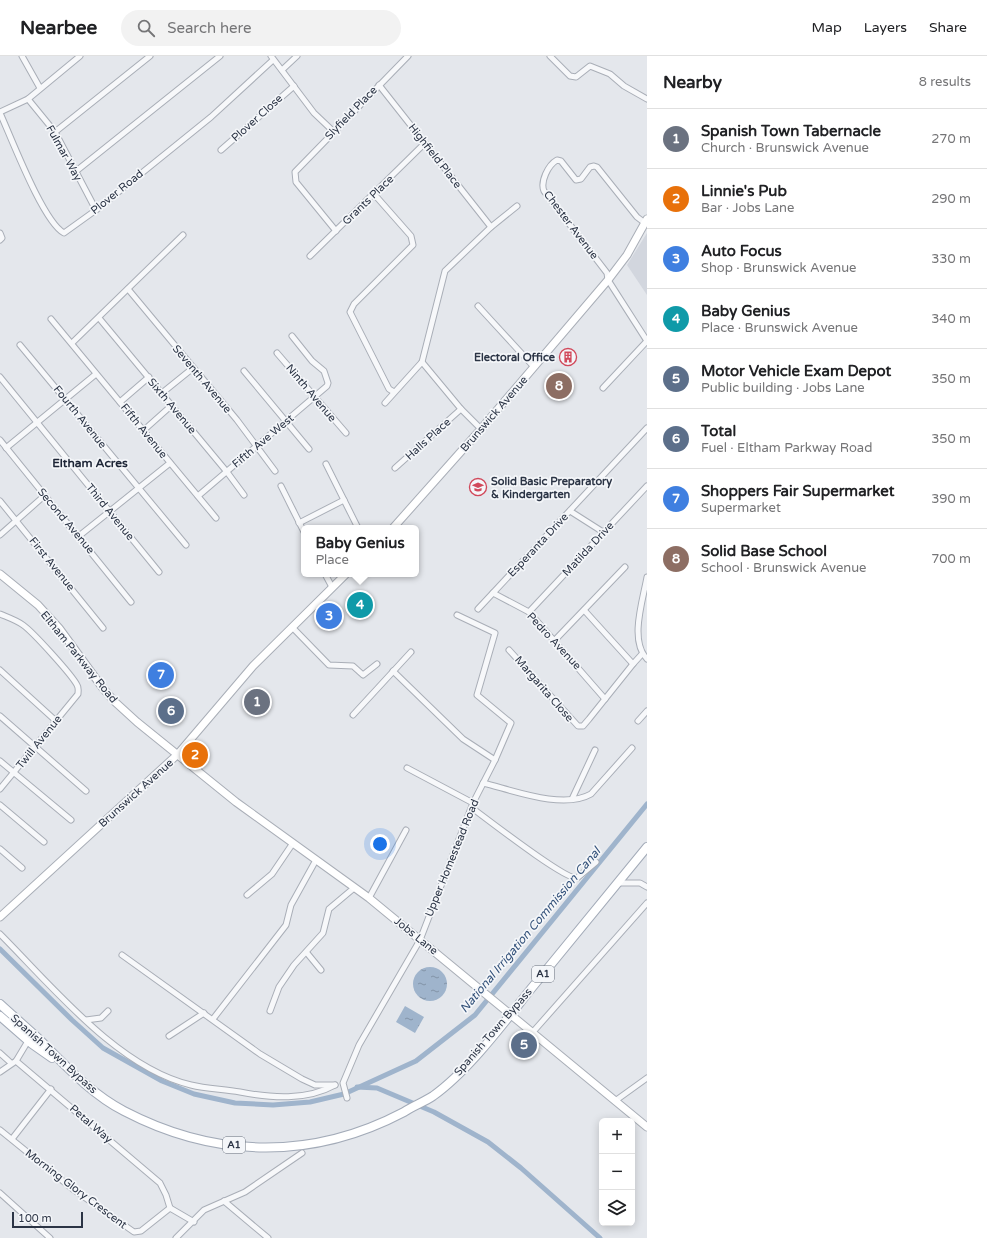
<!DOCTYPE html>
<meta charset="utf-8">
<style>
:root{--surface:#fff;--page:#f2f2f2;--text:#202124;--muted:#757577;--line:#e0e0e0;--accent:#ea580c}
body{margin:0;font-family:"Varela Round",sans-serif;background:var(--page);color:var(--text)}
.controls{position:absolute;right:12px;bottom:12px;display:grid;overflow:hidden;border-radius:6px;box-shadow:0 2px 10px #0003}
.controls button{width:36px;height:36px;display:grid;place-items:center;padding:0;border:0;border-bottom:1px solid var(--line);background:var(--surface);color:var(--text);font:20px sans-serif}
.scale{position:absolute;left:12px;bottom:10px;width:71px;box-sizing:border-box;padding-left:4px;border:2px solid #2b3445;border-top:0;font-size:11px;line-height:14px;white-space:nowrap;color:#2b3445;-webkit-text-stroke:3px #f4f6f9;paint-order:stroke}
.you{position:absolute;left:380px;top:788px;width:14px;height:14px;margin:-10px;border:3px solid #fff;border-radius:50%;background:#1a73e8;box-shadow:0 0 0 6px #1a73e833}
.badge{display:grid;place-items:center;width:26px;height:26px;border-radius:50%;background:var(--accent);color:#fff;font-size:13px;font-weight:700}
.pin{position:absolute;translate:-50% -50%;border:2px solid #fff;box-shadow:0 1px 4px #0006}
.popup{position:absolute;left:301px;top:469px;width:118px;height:52px;box-sizing:border-box;display:grid;place-content:center;border-radius:6px;background:var(--surface);filter:drop-shadow(0 1px 3px #0005);font-size:13px;white-space:nowrap;color:var(--muted)}
.popup b{font-size:15px;color:var(--text)}
.popup::after{content:'';position:absolute;left:50%;top:100%;margin-left:-8px;border:8px solid transparent;border-top-color:var(--surface)}
.list{margin:0;padding:0;list-style:none}
h2{display:flex;justify-content:space-between;align-items:center;height:52px;margin:0;padding:0 16px;font-size:17px}
h2 small{font-size:13px;font-weight:400;color:var(--muted)}
.list li{display:grid;grid-template-columns:26px 1fr auto;gap:12px;align-items:center;box-sizing:border-box;height:60px;padding:0 16px;border-top:1px solid var(--line)}
.list b{display:block;font-size:15px;white-space:nowrap}
.list p{margin:0;font-size:13px;white-space:nowrap;color:var(--muted)}
.list em{font-size:13px;font-style:normal;color:var(--muted)}
.icon{flex:none;width:22px;height:22px;fill:none;stroke:currentColor;stroke-width:2;stroke-linecap:round;stroke-linejoin:round}
.map{position:relative;flex:none;width:647px;height:1182px;overflow:hidden}
header{display:flex;align-items:center;gap:24px;box-sizing:border-box;height:56px;padding:0 20px;background:var(--surface);border-bottom:1px solid var(--line)}
header strong{font-size:19px}
nav{display:flex;gap:22px;margin-inline-start:auto;font-size:14px}
.search{width:280px;height:36px;background:var(--page);display:flex;align-items:center;gap:10px;box-sizing:border-box;padding:0 14px;border-radius:22px;color:var(--muted);font-size:15px}
main{display:flex}
aside{flex:1;background:var(--surface)}
.map>svg:first-child{display:block}
.built{fill:#d2d6de}
.water{fill:url(#water-ripples)}
.lines{fill:none;stroke-linecap:round;stroke-linejoin:round}
.canal{stroke:#9fb4cc;stroke-width:5}
.street-casing{stroke:#a9aeb7;stroke-width:7}
.secondary-casing{stroke:#a9aeb7;stroke-width:9}
.primary-casing{stroke:#a3abb8;stroke-width:10}
.street{stroke:#f7f8fa;stroke-width:5}
.secondary{stroke:#fff;stroke-width:7}
.primary{stroke:#fff;stroke-width:8}
.labels{text-anchor:middle;dominant-baseline:central;stroke-width:3.5;stroke-linejoin:round;paint-order:stroke}
.shield{fill:#f4f6f9;stroke:#676e7b;stroke-width:1}
.shield-label{font-size:10px;font-weight:bold;fill:#2b3445}
.street-label{font-size:11px;fill:#2b3445;stroke:#f4f6f9}
.poi-label{font-size:11px;font-weight:bold;fill:#2b3445;stroke:#f4f6f9;text-anchor:end}
.neighbourhood-label{font-size:12px;font-weight:bold;fill:#1d2536;stroke:#f4f6f9}
.water-label{font-size:12px;font-style:italic;fill:#34527a;stroke:#f4f6f9}
</style>
<header>
<strong>Nearbee</strong>
<div class="search"><svg class="icon" aria-label="search" viewBox="0 0 24 24"><circle cx="10" cy="10" r="6"/><path d="M15 15l6 6"/></svg>Search here</div>
<nav><a>Map</a><a>Layers</a><a>Share</a></nav>
</header>
<main>
<div class="map">
<svg width="647" height="1182" viewBox="0 0 647 1182">
<defs>
<pattern id="water-ripples" width="26" height="14" patternUnits="userSpaceOnUse"><rect width="26" height="14" fill="#9fb4cc"/><path d="M2 4q2-2 4 0t4 0M15 11q2-2 4 0t4 0" fill="none" stroke="#8293a7"/></pattern>
</defs>
<rect width="100%" height="100%" fill="#e4e7ec"/>
<path class="built" d="M647 177V239L627 209Z"/>
<g class="water">
<circle cx="430" cy="928" r="17"/>
<path d="M405 950 424 961 415 977 396 966Z"/>
</g>
<g class="lines">
<g class="canal">
<path d="M0 893 72 964 103 992 162 1025 194 1038 235 1047 273 1049 310 1046 344 1038 416 1005 475 959 647 748"/>
<path d="M357 1031 377 1032 434 1056 488 1086 521 1112 600 1182"/>
</g>
<g class="street-casing">
<g id="street">
<path d="M22 0 40 32"/>
<path d="M271 0 314 57 334 76"/>
<path d="M550 0 570 20 576 21 590 10 610 18 624 30 647 43"/>
<path d="M282 14 297 0"/>
<path d="M379 29 491 171"/>
<path d="M28 43 55 76 96 154"/>
<path d="M0 56 28 43 80 0"/>
<path d="M0 57C11 81 43 166 64 177L96 154 211 61 273 4"/>
<path d="M55 76 150 0"/>
<path d="M221 94 294 30"/>
<path d="M75 116 220 0"/>
<path d="M374 138 411 180 413 189 354 248 350 256 389 333 394 336"/>
<path d="M645 167 637 161 597 111 594 110 590 111 581 123 576 124 561 105 557 104C548 109 540 126 544 135L607 217 608 224 647 285"/>
<path d="M336 175 296 126 295 116 408 0"/>
<path d="M0 177 2 182 0 184"/>
<path d="M310 200 425 87"/>
<path d="M128 233 237 364 275 415"/>
<path d="M478 250 534 311"/>
<path d="M99 262 227 416 244 439"/>
<path d="M51 263 216 462"/>
<path d="M72 287 183 179"/>
<path d="M20 289 186 489"/>
<path d="M277 297 346 377"/>
<path d="M422 306 461 353 481 373"/>
<path d="M244 315 309 393"/>
<path d="M0 321 159 516"/>
<path d="M603 332 647 285"/>
<path d="M162 337 193 312"/>
<path d="M120 346 149 321"/>
<path d="M385 347 422 306 445 215 491 171 517 150"/>
<path d="M144 374 172 349"/>
<path d="M0 384 131 546"/>
<path d="M6 392 96 318"/>
<path d="M326 408 358 472"/>
<path d="M395 412 461 353"/>
<path d="M281 430 304 476"/>
<path d="M198 440 327 330 328 327 324 315 312 305 292 280"/>
<path d="M0 445 103 572"/>
<path d="M570 455 603 476"/>
<path d="M299 467 344 444"/>
<path d="M0 479 44 440"/>
<path d="M79 480 170 407"/>
<path d="M325 518 332 531"/>
<path d="M647 521C643 544 629 585 647 603"/>
<path d="M493 537 529 556 605 643"/>
<path d="M478 553 647 372"/>
<path d="M584 554 633 608"/>
<path d="M529 556 647 430"/>
<path d="M0 558C7 561 16 564 23 569 33 576 72 619 77 629 79 632 78 635 78 638L0 733"/>
<path d="M292 571 329 609 353 610 363 619 377 608"/>
<path d="M555 584 625 511"/>
<path d="M509 594 578 670H583L589 663 633 608 642 598"/>
<path d="M0 614 56 665"/>
<path d="M393 615 463 683 495 704"/>
<path d="M353 659 411 596"/>
<path d="M0 660 86 735"/>
<path d="M638 665 647 655"/>
<path d="M0 705 71 764"/>
<path d="M407 712 473 747"/>
<path d="M483 727C512 734 563 754 591 738L632 692"/>
<path d="M572 743 595 694"/>
<path d="M0 749 44 786"/>
<path d="M472 752C487 763 565 824 577 822L596 806"/>
<path d="M0 793 22 812"/>
<path d="M618 827H640L647 831"/>
<path d="M247 839 272 818 293 787"/>
<path d="M369 842 406 774"/>
<path d="M0 878C52 930 118 1012 191 1029 207 1033 224 1033 240 1036 271 1042 306 1045 335 1029"/>
<path d="M307 897 321 914"/>
<path d="M122 899 260 998 302 1023 315 1029H335"/>
<path d="M270 955 279 931 294 909 323 877 329 853 354 832"/>
<path d="M213 963 286 869 291 849 316 804"/>
<path d="M86 964 101 962 108 955"/>
<path d="M532 977 647 847"/>
<path d="M169 980 204 957"/>
<path d="M0 997 11 1007"/>
<path d="M16 1005 160 1127 166 1139 170 1152"/>
<path d="M0 1016 16 1005 28 985"/>
<path d="M347 1042 343 1027 359 989 420 884 473 747 495 704 511 667 477 639 495 577 457 559"/>
<path d="M615 1045 647 1022"/>
<path d="M0 1074 74 1134 134 1176 141 1175 170 1152 194 1166"/>
<path d="M12 1083 51 1033"/>
<path d="M0 1137 50 1182"/>
<path d="M224 1145 268 1182"/>
<path d="M176 1182 204 1154 245 1136 302 1097"/>
</g>
</g>
<g class="secondary-casing">
<g id="secondary">
<path d="M393 472 481 373 608 224 627 199 647 163"/>
<path d="M0 518 38 549 59 572 102 631 114 645 137 666 236 746 369 842 647 1071"/>
<path d="M0 861 178 698 253 610 346 518"/>
</g>
</g>
<g class="primary-casing">
<g id="primary">
<path d="M0 948C13 960 27 972 40 984 66 1010 91 1038 124 1055 216 1103 313 1104 404 1056 413 1050 424 1046 433 1040 468 1015 503 968 530 934 569 886 608 838 647 791"/>
<path d="M0 960 32 988 52 1002"/>
</g>
</g>
<use href="#street" class="street"/>
<use href="#secondary" class="secondary"/>
<use href="#primary" class="primary"/>
</g>
<defs>
<g id="building-ring" transform="scale(0.9)"><circle r="9.5" fill="#f4f6f9" stroke="#d1495b" stroke-width="1.5"/><path d="M-4-6H4V6H1V3H-1V6H-4ZM-2.5-4.3h1.7v1.8h-1.7ZM.8-4.3h1.7v1.8H.8ZM-2.5-1h1.7V.8h-1.7ZM.8-1h1.7V.8H.8Z" fill="#d1495b"/></g>
<g id="school-ring" transform="scale(0.9)"><circle r="9.5" fill="#f4f6f9" stroke="#d1495b" stroke-width="1.5"/><path d="M0-5L7-2L0 1L-7-2ZM-4 1L0 2.5L4 1V4Q0 6-4 4Z" fill="#d1495b"/></g>
</defs>
<g fill-rule="evenodd">
<use href="#building-ring" x="568" y="301"/>
<use href="#school-ring" x="478" y="431"/>
</g>
<g class="labels">
<g class="shield">
<rect x="532" y="910" width="22" height="16" rx="3"/>
<rect x="223" y="1081" width="22" height="16" rx="3"/>
</g>
<g class="shield-label">
<text x="543" y="918">A1</text>
<text x="234" y="1089">A1</text>
</g>
<g class="street-label">
<text transform="translate(351 57) rotate(-46)">Slyfield Place</text>
<text transform="translate(257 62) rotate(-42)">Plover Close</text>
<text transform="translate(64 97) rotate(61)">Fulmar Way</text>
<text transform="translate(435 100) rotate(52)">Highfield Place</text>
<text transform="translate(117 136) rotate(-39)">Plover Road</text>
<text transform="translate(368 144) rotate(-44)">Grants Place</text>
<text transform="translate(571 169) rotate(53)">Chester Avenue</text>
<text transform="translate(202 323) rotate(50)">Seventh Avenue</text>
<text transform="translate(311 337) rotate(50)">Ninth Avenue</text>
<text transform="translate(172 350) rotate(50)">Sixth Avenue</text>
<text transform="translate(494 358) rotate(-49)">Brunswick Avenue</text>
<text transform="translate(80 361) rotate(51)">Fourth Avenue</text>
<text transform="translate(144 375) rotate(51)">Fifth Avenue</text>
<text transform="translate(428 383) rotate(-42)">Halls Place</text>
<text transform="translate(263 385) rotate(-40)">Fifth Ave West</text>
<text transform="translate(110 456) rotate(51)">Third Avenue</text>
<text transform="translate(66 465) rotate(50)">Second Avenue</text>
<text transform="translate(538 489) rotate(-47)">Esperanta Drive</text>
<text transform="translate(588 493) rotate(-47)">Matilda Drive</text>
<text transform="translate(52 508) rotate(51)">First Avenue</text>
<text transform="translate(554 585) rotate(47)">Pedro Avenue</text>
<text transform="translate(79 601) rotate(51)">Eltham Parkway Road</text>
<text transform="translate(544 633) rotate(49)">Margarita Close</text>
<text transform="translate(39 686) rotate(-51)">Twill Avenue</text>
<text transform="translate(136 737) rotate(-42)">Brunswick Avenue</text>
<text transform="translate(452 802) rotate(-68)">Upper Homestead Road</text>
<text transform="translate(416 880) rotate(39)">Jobs Lane</text>
<text transform="translate(493 976) rotate(-49)">Spanish Town Bypass</text>
<text transform="translate(54 998) rotate(42)">Spanish Town Bypass</text>
<text transform="translate(91 1068) rotate(41)">Petal Way</text>
<text transform="translate(76 1133) rotate(37)">Morning Glory Crescent</text>
</g>
<g class="poi-label">
<text x="555" y="301">Electoral Office</text>
<text x="491" y="425" text-anchor="start">Solid Basic Preparatory<tspan x="491" dy="13">&amp; Kindergarten</tspan></text>
</g>
<g class="neighbourhood-label">
<text x="90" y="407">Eltham Acres</text>
</g>
<g class="water-label">
<text transform="translate(530 874) rotate(-50)">National Irrigation Commission Canal</text>
</g>
</g>
</svg>
<div class="controls">
<button>+</button>
<button>−</button>
<button><svg class="icon" aria-label="layers" viewBox="0 0 24 24"><path d="M12 4l9 5-9 5-9-5zM3 14l9 5 9-5"/></svg></button>
</div>
<div class="scale">100 m</div>
<div class="you"></div>
<div class="pin badge" style="left:257px;top:646px;background:#6b7280">1</div>
<div class="pin badge" style="left:195px;top:699px;background:#e8710a">2</div>
<div class="pin badge" style="left:329px;top:560px;background:#3f7fe0">3</div>
<div class="pin badge" style="left:360px;top:549px;background:#0f9aa8">4</div>
<div class="popup"><b>Baby Genius</b>Place</div>
<div class="pin badge" style="left:524px;top:989px;background:#5c6f8a">5</div>
<div class="pin badge" style="left:171px;top:655px;background:#5c6f8a">6</div>
<div class="pin badge" style="left:161px;top:619px;background:#3f7fe0">7</div>
<div class="pin badge" style="left:559px;top:330px;background:#8d6e63">8</div>
</div>
<aside>
<h2>Nearby<small>8 results</small></h2>
<ul class="list">
<li><span class="badge" style="background:#6b7280">1</span><div><b>Spanish Town Tabernacle</b><p>Church · Brunswick Avenue</p></div><em>270 m</em></li>
<li><span class="badge" style="background:#e8710a">2</span><div><b>Linnie's Pub</b><p>Bar · Jobs Lane</p></div><em>290 m</em></li>
<li><span class="badge" style="background:#3f7fe0">3</span><div><b>Auto Focus</b><p>Shop · Brunswick Avenue</p></div><em>330 m</em></li>
<li><span class="badge" style="background:#0f9aa8">4</span><div><b>Baby Genius</b><p>Place · Brunswick Avenue</p></div><em>340 m</em></li>
<li><span class="badge" style="background:#5c6f8a">5</span><div><b>Motor Vehicle Exam Depot</b><p>Public building · Jobs Lane</p></div><em>350 m</em></li>
<li><span class="badge" style="background:#5c6f8a">6</span><div><b>Total</b><p>Fuel · Eltham Parkway Road</p></div><em>350 m</em></li>
<li><span class="badge" style="background:#3f7fe0">7</span><div><b>Shoppers Fair Supermarket</b><p>Supermarket</p></div><em>390 m</em></li>
<li><span class="badge" style="background:#8d6e63">8</span><div><b>Solid Base School</b><p>School · Brunswick Avenue</p></div><em>700 m</em></li>
</ul>
</aside>
</main>
